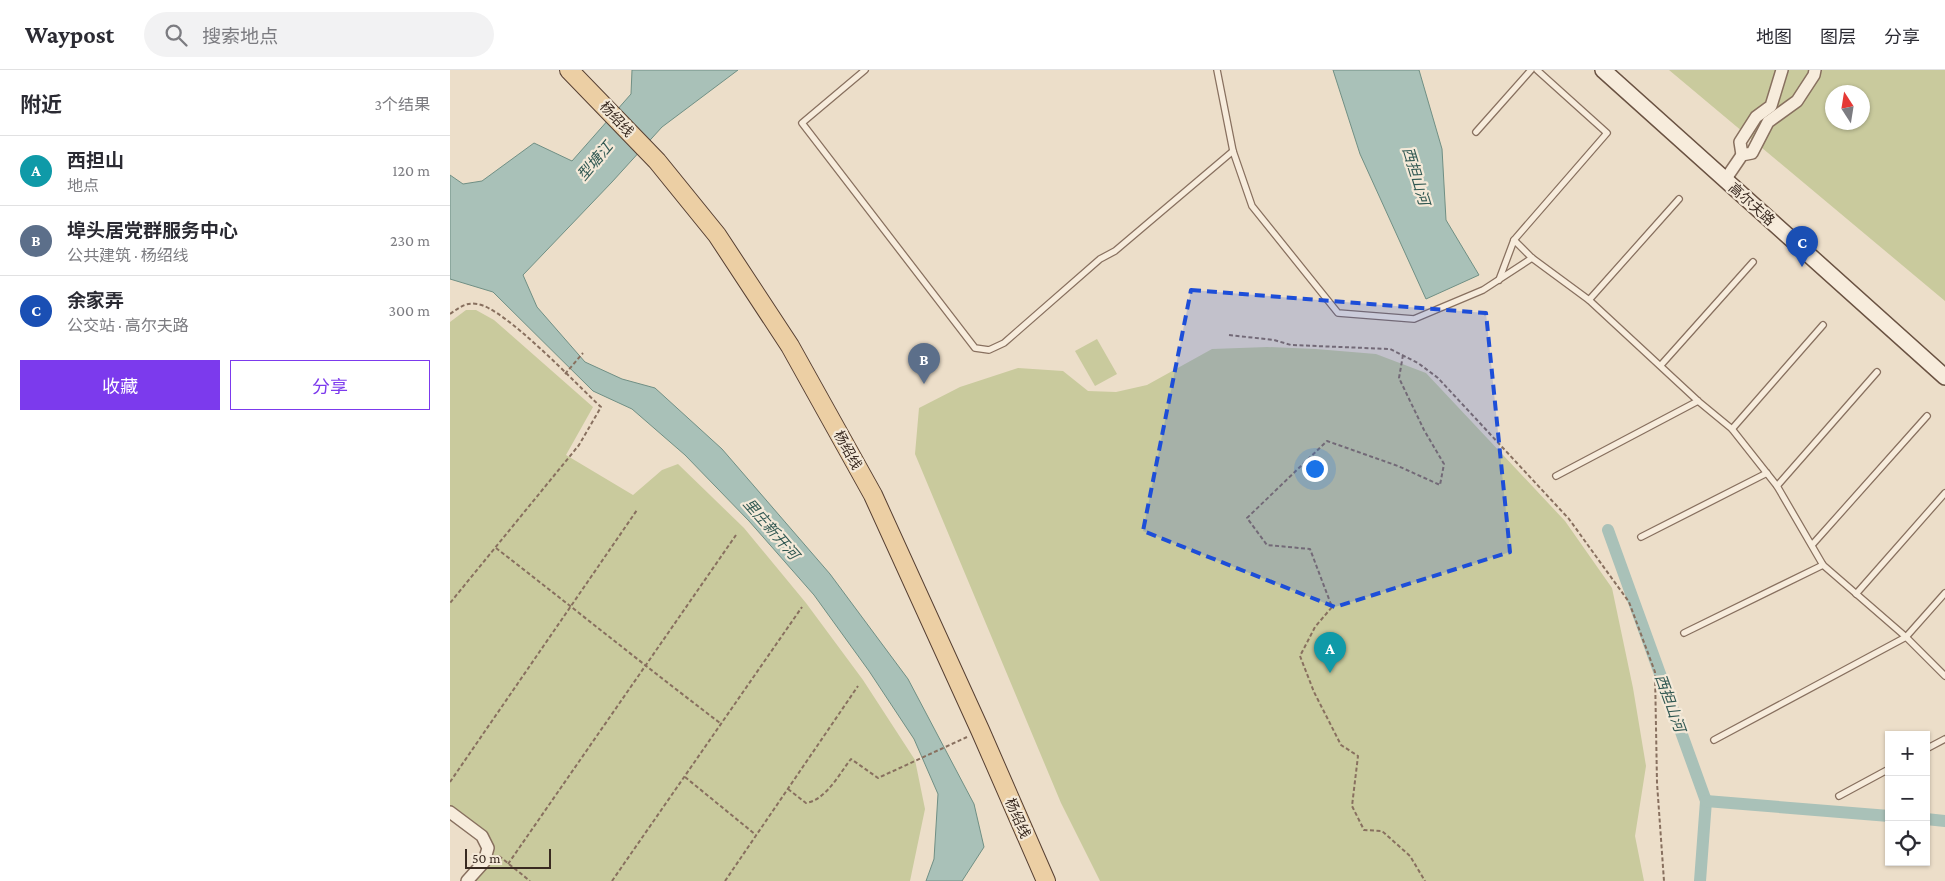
<!DOCTYPE html>
<html lang="zh">
<meta charset="utf-8">
<style>
:root{--surface:#fff;--page:#f2f2f3;--text:#2b2b33;--muted:#7c7c81;--line:#e1e1e2;--accent:#7c3aed}
body{margin:0;font-family:"Crimson Pro","Noto Sans SC",serif;background:var(--page);color:var(--text)}
.controls{position:absolute;right:15px;bottom:15px;display:grid;overflow:hidden;border-radius:0px;box-shadow:0 1px 4px #0004}
.controls button{width:45px;height:45px;display:grid;place-items:center;padding:0;border:0;border-bottom:1px solid var(--line);background:var(--surface);color:var(--text);font:25px sans-serif}
.compass{position:absolute;left:1375px;top:15px;width:45px;height:45px;border-radius:50%;background:var(--surface);box-shadow:0 1px 4px #0004;rotate:348deg}
.scale{position:absolute;left:15px;bottom:12px;width:86px;box-sizing:border-box;padding-left:5px;border:2px solid #392a21;border-top:0;font-size:14px;line-height:18px;white-space:nowrap;color:#392a21;-webkit-text-stroke:4px #f4e9d8;paint-order:stroke}
.you{position:absolute;left:864px;top:398px;width:18px;height:18px;margin:-12px;border:4px solid #fff;border-radius:50%;background:#1a73e8;box-shadow:0 0 0 8px #1a73e833}
.badge{display:grid;place-items:center;width:32px;height:32px;border-radius:50%;background:var(--accent);color:#fff;font-size:16px;font-weight:700}
.pin{position:absolute;translate:-50% -41px;filter:drop-shadow(0 1px 2px #0008)}
.pin::after{content:'';position:absolute;top:26px;width:18px;height:15px;background:inherit;clip-path:polygon(0 0,100% 0,50% 100%)}
.list{margin:0;padding:0;list-style:none}
h2{display:flex;justify-content:space-between;align-items:center;height:65px;margin:0;padding:0 20px;font-size:21px}
h2 small{font-size:16px;font-weight:400;color:var(--muted)}
.list li{display:grid;grid-template-columns:32px 1fr auto;gap:15px;align-items:center;box-sizing:border-box;height:70px;padding:0 20px;border-top:1px solid var(--line)}
.list b{display:block;font-size:19px;white-space:nowrap}
.list p{margin:0;font-size:16px;white-space:nowrap;color:var(--muted)}
.list em{font-size:16px;font-style:normal;color:var(--muted)}
.actions{display:flex;gap:10px;padding:15px 20px}
.actions a{flex:1;padding:11px 0;border:1px solid var(--accent);border-radius:0px;text-align:center;font-size:18px;color:var(--accent)}
.actions .main{background:var(--accent);color:#fff}
.icon{flex:none;width:28px;height:28px;fill:none;stroke:currentColor;stroke-width:2;stroke-linecap:round;stroke-linejoin:round}
.map{position:relative;flex:none;width:1495px;height:811px;overflow:hidden}
header{display:flex;align-items:center;gap:30px;box-sizing:border-box;height:70px;padding:0 25px;background:var(--surface);border-bottom:1px solid var(--line)}
header strong{font-size:24px}
nav{display:flex;gap:28px;margin-inline-start:auto;font-size:18px}
.search{width:350px;height:45px;background:var(--page);display:flex;align-items:center;gap:12px;box-sizing:border-box;padding:0 18px;border-radius:28px;color:var(--muted);font-size:19px}
main{display:flex}
aside{flex:1;background:var(--surface)}
.map>svg:first-child{display:block}
.green{fill:#c9ca9d;fill-rule:evenodd}
.water{fill:#a9c1b8;stroke:#708f84}
.lines{fill:none;stroke-linecap:round;stroke-linejoin:round}
.canal{stroke:#a9c1b8;stroke-width:12}
.lane-casing{stroke:#88705f;stroke-width:8}
.street-casing{stroke:#88705f;stroke-width:14}
.secondary-casing{stroke:#6a5242;stroke-width:18}
.primary-casing{stroke:#563f32;stroke-width:20}
.path{stroke:#88705f;stroke-width:2;stroke-dasharray:4 2.5;stroke-linecap:butt}
.lane{stroke:#f7ecdc;stroke-width:5.5}
.street{stroke:#f7ecdc;stroke-width:11}
.secondary{stroke:#f7ecdc;stroke-width:15}
.primary{stroke:#eccfa4;stroke-width:18}
.marked{fill:#1d4ed8;fill-opacity:0.2;stroke:#1d4ed8;stroke-width:4;stroke-dasharray:10 6;stroke-linejoin:round}
.labels{text-anchor:middle;dominant-baseline:central;stroke-width:4.5;stroke-linejoin:round;paint-order:stroke}
.street-label{font-size:14px;fill:#392a21;stroke:#f4e9d8}
.water-label{font-size:15px;font-style:italic;fill:#315852;stroke:#f4e9d8}
</style>
<header>
<strong>Waypost</strong>
<div class="search"><svg class="icon" aria-label="search" viewBox="0 0 24 24"><circle cx="10" cy="10" r="6"/><path d="M15 15l6 6"/></svg>搜索地点</div>
<nav><a>地图</a><a>图层</a><a>分享</a></nav>
</header>
<main>
<aside>
<h2>附近<small>3个结果</small></h2>
<ul class="list">
<li><span class="badge" style="background:#0f9aa8">A</span><div><b>西担山</b><p>地点</p></div><em>120 m</em></li>
<li><span class="badge" style="background:#5c6f8a">B</span><div><b>埠头居党群服务中心</b><p>公共建筑 · 杨绍线</p></div><em>230 m</em></li>
<li><span class="badge" style="background:#1a4fb4">C</span><div><b>余家弄</b><p>公交站 · 高尔夫路</p></div><em>300 m</em></li>
</ul>
<div class="actions"><a class="main">收藏</a><a>分享</a></div>
</aside>
<div class="map">
<svg width="1495" height="811" viewBox="0 0 1495 811">
<rect width="100%" height="100%" fill="#ecdec9"/>
<g class="green">
<path d="M1219 0H1495V231ZM1382 22H1412V52H1382Z"/>
<path d="M16 240H26L44 250 143 337 116 385 183 425 212 400 228 394 294 458 356 533 413 610 465 690 475 739 460 811H24L41 792 45 778 36 762 0 735V252Z"/>
<path d="M647 269 667 304 645 316 625 281Z"/>
<path d="M817 277 866 279 926 284 976 303 1115 451 1162 518 1183 618 1196 696 1185 766 1194 811H650L611 733 465 384 469 338 510 317 568 298 613 301 638 321 666 322 697 315 762 279Z"/>
</g>
<g class="water">
<path d="M182 0H288L212 57 162 112 73 205 87 237 135 292 172 309 205 318 272 379 380 504 458 609 524 734 534 777 512 811H476L484 789 488 724 464 669 419 601 364 525 299 451 235 385 182 339 143 321 43 222 0 209V105L13 114 32 111 84 73 122 91 181 24Z"/>
<path d="M883 0H969L992 79 996 150 1029 205 976 229 910 84Z"/>
</g>
<g class="lines">
<g class="canal">
<path d="M1158 460 1256 731 1250 811"/>
<path d="M1256 731 1439 746"/>
<path d="M1476 749 1495 751"/>
</g>
<g class="lane-casing">
<g id="lane">
<path d="M415 0 352 53 525 278 539 280 554 273 650 189 665 181 783 81"/>
<path d="M767 0 783 81 802 136 888 243 964 249 1033 220 1082 188"/>
<path d="M1026 62 1081 0"/>
<path d="M1064 170 1082 188 1139 230 1248 331 1282 359 1327 416 1373 495 1456 567 1495 606"/>
<path d="M1049 210 1064 170 1157 63 1087 0"/>
<path d="M1139 230 1229 129"/>
<path d="M1211 295 1303 192"/>
<path d="M1282 359 1373 255"/>
<path d="M1106 406 1248 331"/>
<path d="M1327 416 1427 302"/>
<path d="M1191 467 1317 403"/>
<path d="M1362 475 1477 346"/>
<path d="M1406 524 1495 423"/>
<path d="M1234 563 1373 495"/>
<path d="M1264 670 1456 567 1495 523"/>
<path d="M1476 679 1495 669"/>
<path d="M1389 726 1439 699"/>
</g>
</g>
<g class="street-casing">
<g id="street">
<path d="M1292 85 1290 72 1306 47 1321 36 1332 0"/>
<path d="M1275 110 1292 85 1302 83 1318 52 1347 31 1364 5 1365 0"/>
<path d="M0 742 32 766 38 778 34 792 17 811"/>
</g>
</g>
<g class="secondary-casing">
<path id="secondary" d="M1153 0 1495 307"/>
</g>
<g class="primary-casing">
<path id="primary" d="M119 0 207 91 267 165 340 276 423 425 530 660 596 811"/>
</g>
<g class="path">
<path d="M0 244C9 238 15 232 27 234 54 237 127 315 151 337L129 375 0 533"/>
<path d="M779 265 824 270 841 275 940 279 968 293 988 308 1119 449 1179 532 1205 602 1207 713 1214 811"/>
<path d="M953 285 949 308 974 360 994 394 990 415 948 396 877 371 797 448 817 475 860 479 882 537 865 557 850 586 864 622 891 675 908 686 902 736 914 760 932 761 960 786 975 811"/>
<path d="M115 304 133 283"/>
<path d="M46 478C121 536 195 596 270 653"/>
<path d="M235 707 306 765"/>
<path d="M0 712 187 440"/>
<path d="M338 719 356 733C376 730 389 704 401 689L428 708 517 667"/>
<path d="M49 786 80 811"/>
<path d="M58 794 286 465"/>
<path d="M162 811 352 537"/>
<path d="M275 811 408 616"/>
</g>
<use href="#lane" class="lane"/>
<use href="#street" class="street"/>
<use href="#secondary" class="secondary"/>
<use href="#primary" class="primary"/>
</g>
<path class="marked" d="M741 220 1036 243 1060 482 885 537 693 461Z"/>
<g class="labels">
<g class="street-label">
<text transform="translate(167 49) rotate(47)">杨绍线</text>
<text transform="translate(1302 134) rotate(42)">高尔夫路</text>
<text transform="translate(398 380) rotate(61)">杨绍线</text>
<text transform="translate(568 748) rotate(66)">杨绍线</text>
</g>
<g class="water-label">
<text transform="translate(145 91) rotate(-50)">型塘江</text>
<text transform="translate(966 106) rotate(73)">西担山河</text>
<text transform="translate(321 459) rotate(49)">里庄新开河</text>
<text transform="translate(1220 633) rotate(70)">西担山河</text>
</g>
</g>
</svg>
<div class="controls">
<button>+</button>
<button>−</button>
<button><svg class="icon" aria-label="locate" viewBox="0 0 24 24"><circle cx="12" cy="12" r="6"/><path d="M12 2v4M12 18v4M2 12h4M18 12h4"/></svg></button>
</div>
<svg class="compass" viewBox="-18 -18 36 36"><path d="M0-13l5 13h-10z" fill="#e53935"/><path d="M0 13l5-13h-10z" fill="#7c7c81"/></svg>
<div class="scale">50 m</div>
<div class="you"></div>
<div class="pin badge" style="left:880px;top:603px;background:#0f9aa8">A</div>
<div class="pin badge" style="left:474px;top:314px;background:#5c6f8a">B</div>
<div class="pin badge" style="left:1352px;top:197px;background:#1a4fb4">C</div>
</div>
</main>
